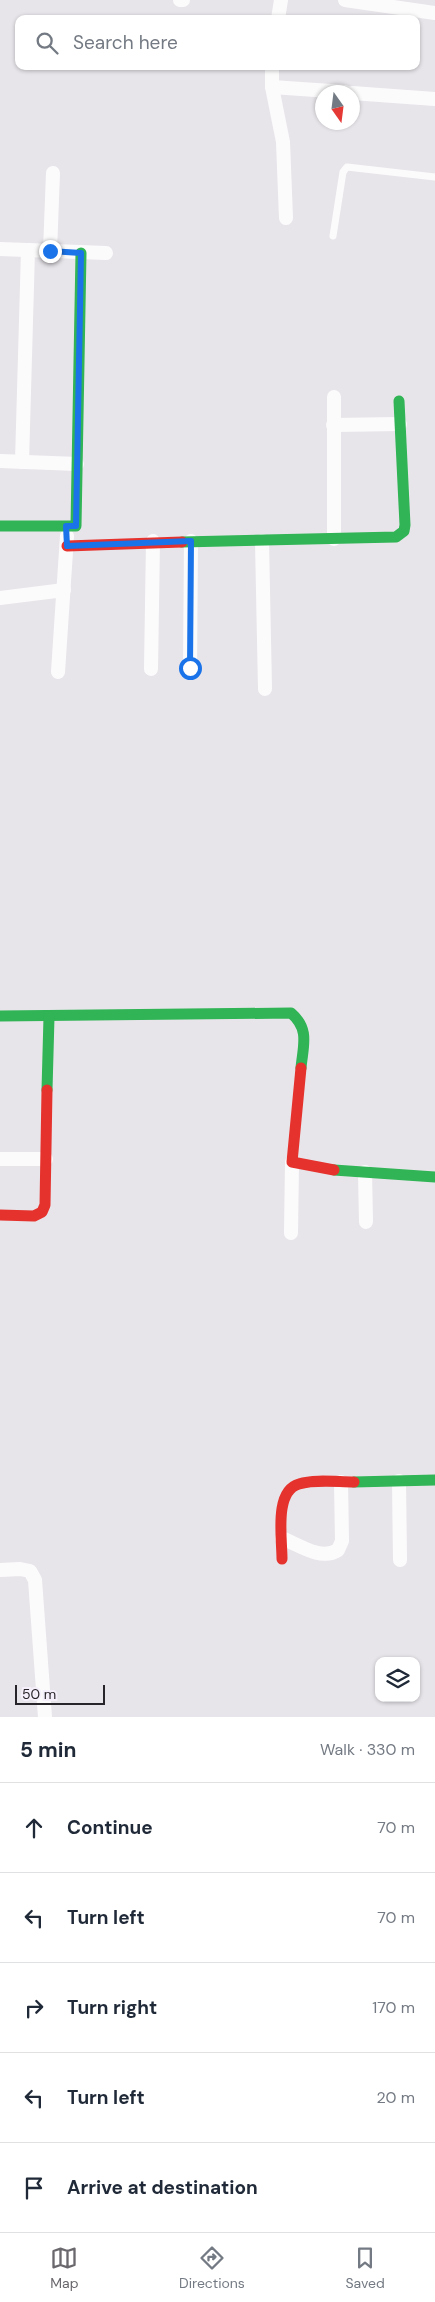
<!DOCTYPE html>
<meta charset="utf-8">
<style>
:root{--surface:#fff;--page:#f6f6f7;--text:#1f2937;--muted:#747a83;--line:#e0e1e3;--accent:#6b686d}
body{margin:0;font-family:"DM Sans",sans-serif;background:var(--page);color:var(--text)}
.controls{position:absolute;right:15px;bottom:15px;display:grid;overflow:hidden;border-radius:10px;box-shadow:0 1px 4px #0004}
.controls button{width:45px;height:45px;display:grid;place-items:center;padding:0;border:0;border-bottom:1px solid var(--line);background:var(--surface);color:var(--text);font:25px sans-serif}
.compass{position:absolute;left:315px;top:85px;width:45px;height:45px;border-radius:50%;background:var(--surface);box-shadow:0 1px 4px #0004;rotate:166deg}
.scale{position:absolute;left:15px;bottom:12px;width:90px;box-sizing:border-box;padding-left:5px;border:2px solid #28252a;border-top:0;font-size:14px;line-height:18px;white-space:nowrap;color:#28252a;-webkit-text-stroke:4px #f5effb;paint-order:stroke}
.stop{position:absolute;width:15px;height:15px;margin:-11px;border:4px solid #1a73e8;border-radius:50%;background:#fff}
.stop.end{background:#1a73e8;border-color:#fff;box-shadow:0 1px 5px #0008}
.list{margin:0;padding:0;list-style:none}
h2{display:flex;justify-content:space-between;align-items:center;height:65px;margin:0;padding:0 20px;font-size:21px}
h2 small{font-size:16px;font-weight:400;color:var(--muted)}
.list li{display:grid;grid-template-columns:32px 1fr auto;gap:15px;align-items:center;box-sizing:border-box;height:90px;padding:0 20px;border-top:1px solid var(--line)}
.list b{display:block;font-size:19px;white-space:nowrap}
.list em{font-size:16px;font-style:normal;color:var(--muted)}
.icon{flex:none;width:28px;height:28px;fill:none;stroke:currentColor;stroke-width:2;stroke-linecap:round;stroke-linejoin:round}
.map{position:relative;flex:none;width:435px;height:1717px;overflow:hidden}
.search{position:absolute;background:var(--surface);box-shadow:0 1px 4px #0004;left:15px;right:15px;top:15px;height:55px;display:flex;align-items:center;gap:12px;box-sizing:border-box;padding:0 18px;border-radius:10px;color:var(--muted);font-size:19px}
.sheet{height:515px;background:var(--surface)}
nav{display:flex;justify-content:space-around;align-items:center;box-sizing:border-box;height:70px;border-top:1px solid var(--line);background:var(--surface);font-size:14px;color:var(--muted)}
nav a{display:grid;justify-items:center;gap:2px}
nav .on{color:var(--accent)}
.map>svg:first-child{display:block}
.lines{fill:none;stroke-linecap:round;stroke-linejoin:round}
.lane{stroke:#fcfbfc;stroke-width:7}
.street{stroke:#fcfbfc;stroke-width:14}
.fast{stroke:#30b455;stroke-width:11}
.jam{stroke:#e5322d;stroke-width:11}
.route{stroke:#1a73e8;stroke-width:6}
</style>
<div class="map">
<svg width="435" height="1717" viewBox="0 0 435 1717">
<rect width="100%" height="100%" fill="#e8e5ea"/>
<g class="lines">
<path class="lane" d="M333 236 343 172 347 167 435 177"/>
<g class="street">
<path d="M180 0H183"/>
<path d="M345 0 435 13"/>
<path d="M278 19 281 0"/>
<path d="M272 66V87L283 142 286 218"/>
<path d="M272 87 345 92"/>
<path d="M352 93 435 99"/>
<path d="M0 249 106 253"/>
<path d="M50 251 53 173"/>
<path d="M333 425 400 424"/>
<path d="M0 461 77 464"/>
<path d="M22 462 28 250"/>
<path d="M334 539V397"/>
<path d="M262 541 265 689"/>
<path d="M0 598 64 590"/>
<path d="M190 668 191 541"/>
<path d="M151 669 153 541"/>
<path d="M58 672 67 536"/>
<path d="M0 1159H46"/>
<path d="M365 1172 366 1222"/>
<path d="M291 1233 292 1162"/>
<path d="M399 1481 400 1560"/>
<path d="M282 1538C299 1545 321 1561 338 1550L342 1541 341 1482"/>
<path d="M0 1570 20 1569 30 1571 35 1580 45 1717"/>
</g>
<g class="fast">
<path d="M0 526H76L81 253"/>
<path d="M182 542 396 537 404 531 405 525 399 401"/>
<path d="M0 1016 291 1013C310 1029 303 1046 301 1068"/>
<path d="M47 1090 49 1017"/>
<path d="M334 1170 435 1177"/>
<path d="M354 1482 435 1480"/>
</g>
<g class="jam">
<path d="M67 546 182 542"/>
<path d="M301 1068 292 1162 334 1170"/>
<path d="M0 1215 34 1216 42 1212 45 1205 47 1090"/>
<path d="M282 1559C282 1538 274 1491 299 1484 315 1479 337 1482 354 1482"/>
</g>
</g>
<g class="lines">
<path class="route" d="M50 251 81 253 76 526H66L67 546 191 541 190 668"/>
</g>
</svg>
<div class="controls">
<button><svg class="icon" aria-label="layers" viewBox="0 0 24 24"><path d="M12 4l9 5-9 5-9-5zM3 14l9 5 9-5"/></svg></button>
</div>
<svg class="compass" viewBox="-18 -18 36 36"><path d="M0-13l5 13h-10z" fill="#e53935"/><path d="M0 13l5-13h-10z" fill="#747a83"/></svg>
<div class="scale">50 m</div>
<div class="stop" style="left:190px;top:668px"></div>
<div class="stop end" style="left:50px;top:251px"></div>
<div class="search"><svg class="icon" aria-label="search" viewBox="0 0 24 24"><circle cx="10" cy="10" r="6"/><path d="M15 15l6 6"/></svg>Search here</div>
</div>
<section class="sheet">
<h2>5 min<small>Walk · 330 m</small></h2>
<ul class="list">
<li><svg class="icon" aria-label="ahead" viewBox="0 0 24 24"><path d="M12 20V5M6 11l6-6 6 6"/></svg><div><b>Continue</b></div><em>70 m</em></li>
<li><svg class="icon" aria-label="left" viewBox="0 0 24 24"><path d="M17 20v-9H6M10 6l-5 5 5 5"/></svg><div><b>Turn left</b></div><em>70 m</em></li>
<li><svg class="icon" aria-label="right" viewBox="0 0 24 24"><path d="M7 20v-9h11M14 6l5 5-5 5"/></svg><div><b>Turn right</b></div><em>170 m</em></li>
<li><svg class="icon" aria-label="left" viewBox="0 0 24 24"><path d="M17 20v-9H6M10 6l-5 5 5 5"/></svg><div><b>Turn left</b></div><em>20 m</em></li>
<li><svg class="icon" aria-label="arrive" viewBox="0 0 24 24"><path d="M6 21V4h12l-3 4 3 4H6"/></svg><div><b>Arrive at destination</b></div></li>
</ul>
</section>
<nav>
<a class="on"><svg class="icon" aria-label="map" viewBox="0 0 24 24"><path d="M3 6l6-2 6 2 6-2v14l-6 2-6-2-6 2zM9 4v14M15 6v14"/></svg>Map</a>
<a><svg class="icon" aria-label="directions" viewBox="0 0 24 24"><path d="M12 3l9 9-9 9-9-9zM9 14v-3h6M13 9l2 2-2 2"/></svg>Directions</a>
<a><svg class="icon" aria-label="saved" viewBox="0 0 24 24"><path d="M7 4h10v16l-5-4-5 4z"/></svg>Saved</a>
</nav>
